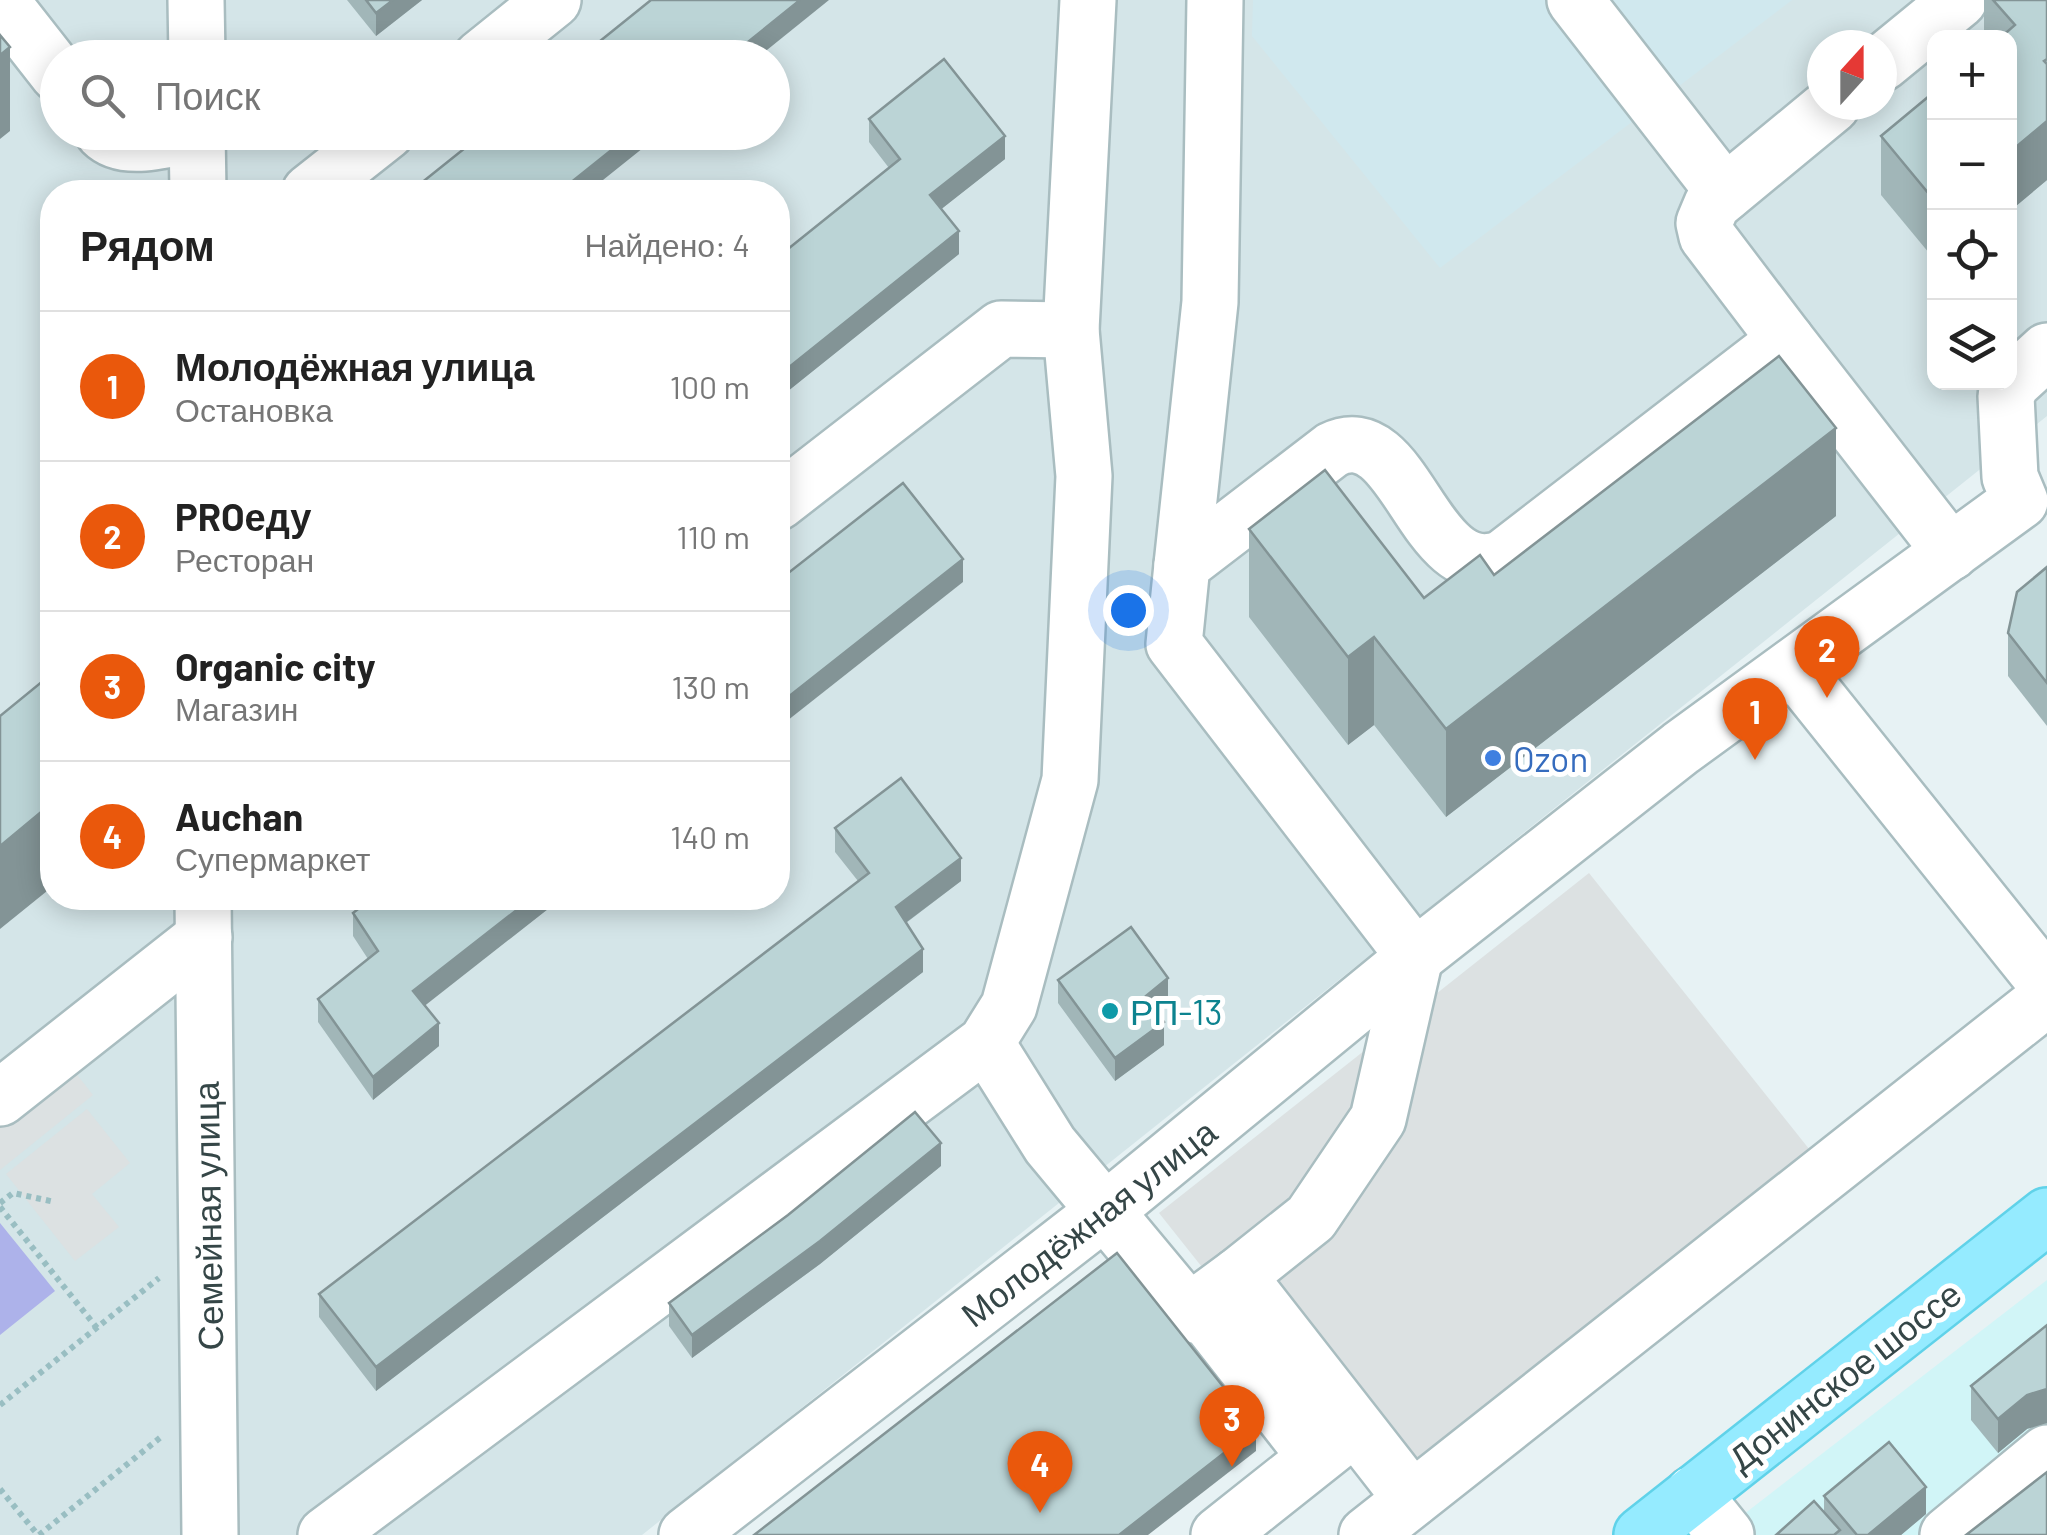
<!DOCTYPE html>
<html lang="ru">
<meta charset="utf-8">
<style>
:root{--surface:#fff;--page:#f6f6f6;--text:#222;--muted:#767676;--line:#e0e0e0;--accent:#ea580c}
body{margin:0;font-family:Barlow,sans-serif;background:var(--page);color:var(--text)}
.controls{position:absolute;right:30px;top:30px;display:grid;overflow:hidden;border-radius:20px;box-shadow:0 5px 25px #0003}
.controls button{width:90px;height:90px;display:grid;place-items:center;padding:0;border:0;border-bottom:2px solid var(--line);background:var(--surface);color:var(--text);font:50px sans-serif}
.compass{position:absolute;left:1807px;top:30px;width:90px;height:90px;border-radius:50%;background:var(--surface);box-shadow:0 5px 25px #0003;rotate:21deg}
.you{position:absolute;left:1128px;top:610px;width:35px;height:35px;margin:-25px;border:8px solid #fff;border-radius:50%;background:#1a73e8;box-shadow:0 0 0 15px #1a73e833}
.badge{display:grid;place-items:center;width:65px;height:65px;border-radius:50%;background:var(--accent);color:#fff;font-size:32px;font-weight:700}
.pin{position:absolute;translate:-50% -82px;filter:drop-shadow(0 2px 5px #0008)}
.pin::after{content:'';position:absolute;top:52px;width:35px;height:30px;background:inherit;clip-path:polygon(0 0,100% 0,50% 100%)}
.list{margin:0;padding:0;list-style:none}
h2{display:flex;justify-content:space-between;align-items:center;height:130px;margin:0;padding:0 40px;font-size:42px}
h2 small{font-size:32px;font-weight:400;color:var(--muted)}
.list li{display:grid;grid-template-columns:65px 1fr auto;gap:30px;align-items:center;box-sizing:border-box;height:150px;padding:0 40px;border-top:2px solid var(--line)}
.list b{display:block;font-size:38px;white-space:nowrap}
.list p{margin:0;font-size:32px;white-space:nowrap;color:var(--muted)}
.list em{font-size:32px;font-style:normal;color:var(--muted)}
.icon{flex:none;width:55px;height:55px;fill:none;stroke:currentColor;stroke-width:2;stroke-linecap:round;stroke-linejoin:round}
.map{position:relative;flex:none;width:2047px;height:1535px;overflow:hidden}
.search{position:absolute;background:var(--surface);box-shadow:0 5px 25px #0003;left:40px;top:40px;width:750px;height:110px;display:flex;align-items:center;gap:25px;box-sizing:border-box;padding:0 35px;border-radius:55px;color:var(--muted);font-size:38px}
.panel{position:absolute;background:var(--surface);box-shadow:0 5px 25px #0003;left:40px;top:180px;width:750px;height:730px;border-radius:40px}
.map>svg:first-child{display:block}
.residential{fill:#d4e5e8;fill-rule:evenodd}
.commercial{fill:#d1f5f7}
.education{fill:#d0e8ee}
.pitch{fill:#adb2ea}
.parking{fill:#dce1e2}
.lines{fill:none;stroke-linecap:round;stroke-linejoin:round}
.minor-casing{stroke:#a9bdc0;stroke-width:60}
.major-casing{stroke:#60d2e9;stroke-width:60}
.path{stroke:#99bec2;stroke-width:6;stroke-dasharray:5 5;stroke-linecap:butt}
.minor{stroke:#fff;stroke-width:55}
.major{stroke:#95ebff;stroke-width:55}
.wall{fill:#a1b6b8}
.shaded-wall{fill:#839496}
.building{fill:#bbd4d6;stroke:#839496;stroke-width:2.5}
.shop-dot{fill:#3f7fe0;stroke:#fff;stroke-width:4}
.culture-dot{fill:#0f9aa8;stroke:#fff;stroke-width:4}
.labels{text-anchor:middle;dominant-baseline:central;stroke-width:10;stroke-linejoin:round;paint-order:stroke}
.shop-label{font-size:35px;fill:#366cbe;stroke:#fff;text-anchor:start}
.culture-label{font-size:35px;fill:#0d838f;stroke:#fff;text-anchor:start}
.street-label{font-size:35px;fill:#354647;stroke:#fff}
</style>
<div class="map">
<svg width="2047" height="1535" viewBox="0 0 2047 1535">
<rect width="100%" height="100%" fill="#e7f2f4"/>
<path class="residential" d="M0 0H2047V416L642 1535H0ZM1934 38H2010V382H1934ZM1822 45H1882V105H1822ZM58 58H772V132H58ZM52 192H778V898H52Z"/>
<path class="commercial" d="M2047 1280V1535H1717Z"/>
<path class="education" d="M1253 0H1792L1440 268 1252 36Z"/>
<path class="pitch" d="M0 1223 55 1291 0 1335Z"/>
<g class="parking">
<path d="M1589 873 1837 1184 1407 1525 1159 1213Z"/>
<path d="M71 1067 93 1095 0 1170V1124Z"/>
<path d="M87 1109 130 1163 92 1194 119 1227 75 1261 6 1174Z"/>
</g>
<g class="lines">
<g class="minor-casing">
<g id="minor">
<path d="M0 0 58 74"/>
<path d="M196 0 197 58"/>
<path d="M1575 0 1725 193"/>
<path d="M481 58 553 0"/>
<path d="M1882 63 1959 0"/>
<path d="M103 132C125 154 169 138 197 134"/>
<path d="M197 132 198 192"/>
<path d="M310 192 386 132"/>
<path d="M1786 340 1707 236 1704 223 1712 204 1832 105"/>
<path d="M778 502 1001 329 1071 330"/>
<path d="M1182 565 1210 302 1215 0"/>
<path d="M1793 667 2047 984"/>
<path d="M203 898 210 1535"/>
<path d="M986 1043 1050 1145 1189 1312 1238 1276 1412 1499"/>
<path d="M0 1098 204 937"/>
<path d="M1238 1276 1311 1218 1378 1119 1415 957 1174 644 1182 565 1332 450C1407 413 1422 589 1503 558L1786 340 1951 552"/>
<path d="M1189 1312 1209 1320 1316 1457"/>
<path d="M1693 1494 1726 1535"/>
<path d="M326 1535 986 1043 1009 1006 1070 780 1084 476 1071 330 1088 0"/>
<path d="M687 1535 1104 1212 1415 957 1681 748 2020 501 2010 477 2006 396 2012 383 2047 351"/>
<path d="M1219 1535 1345 1435"/>
<path d="M1367 1535 2047 998"/>
<path d="M1948 1535 2047 1453"/>
</g>
</g>
<g class="major-casing">
<path id="major" d="M1642 1535 2047 1216"/>
</g>
<g class="path">
<path d="M0 1203 13 1193 55 1202"/>
<path d="M0 1207 97 1328"/>
<path d="M0 1405 159 1278"/>
<path d="M0 1489 38 1535"/>
<path d="M39 1535 161 1437"/>
</g>
<use href="#minor" class="minor"/>
<use href="#major" class="major"/>
</g>
<g class="wall">
<path d="M347 0H422L376 36Z"/>
<path d="M1984 0H2047V180L2010 211V38H1984Z"/>
<path d="M1934 92V259L1881 195V136Z"/>
<path d="M869 119 1005 159 941 209 959 254 778 399V257L889 168 869 142Z"/>
<path d="M1836 516 1446 817 1374 725 1348 745 1249 617V529L1424 598 1494 575Z"/>
<path d="M2047 567V726L2008 676V633Z"/>
<path d="M835 828 961 881 906 923 923 972 376 1391 319 1317V1294L858 881 835 852Z"/>
<path d="M372 898H562L424 1005 439 1046 373 1100 318 1022V999L368 959 353 936V913Z"/>
<path d="M1058 980 1168 1001 1156 1011 1164 1045 1115 1081 1058 1003Z"/>
<path d="M941 1166 820 1264 692 1358 669 1326V1303Z"/>
<path d="M1971 1386 2027 1429 1998 1453 1971 1420Z"/>
<path d="M1824 1496 1926 1514 1901 1535H1776L1824 1512Z"/>
</g>
<g class="shaded-wall">
<path d="M393 0H422L376 36V13Z"/>
<path d="M800 0H829L757 58H728Z"/>
<path d="M10 47V131L0 139V55Z"/>
<path d="M2047 121V180L2010 211V152Z"/>
<path d="M634 132H663L588 192H559Z"/>
<path d="M1005 136V159L930 218V195Z"/>
<path d="M959 231V254L778 399V376Z"/>
<path d="M1836 428V516L1446 817V729Z"/>
<path d="M963 559V582L778 728V705Z"/>
<path d="M1374 637V725L1348 745V657Z"/>
<path d="M52 803V887L0 929V846Z"/>
<path d="M961 858V881L896 930V907Z"/>
<path d="M532 898H562L413 1015V991Z"/>
<path d="M923 949V972L376 1391V1367Z"/>
<path d="M1168 978V1001L1146 1020V996Z"/>
<path d="M1164 1022V1045L1115 1081V1058Z"/>
<path d="M439 1023V1046L373 1100V1077Z"/>
<path d="M941 1143V1166L820 1264 692 1358V1335Z"/>
<path d="M2047 1389V1423L2027 1429 1998 1453V1419L2027 1395Z"/>
<path d="M1256 1428V1451L1148 1535H1119Z"/>
<path d="M1926 1487V1514L1901 1535H1868Z"/>
</g>
<g class="building">
<path d="M366 0H393L376 13Z"/>
<path d="M651 0H800L728 58H579Z"/>
<path d="M1993 0H2047V59L2044 61 2047 64V121L2010 152V38H2000L2015 25Z"/>
<path d="M0 35 10 47 0 55Z"/>
<path d="M944 59 1005 136 930 195 959 231 778 376V257L900 159 869 119Z"/>
<path d="M1934 92V200L1881 136Z"/>
<path d="M485 132H634L559 192H410Z"/>
<path d="M1779 356 1836 428 1446 729 1374 637 1348 657 1249 529 1325 470 1424 598 1480 555 1494 575Z"/>
<path d="M903 483 963 559 778 705V581Z"/>
<path d="M2047 567V683L2008 633 2017 592Z"/>
<path d="M49 676 52 680V803L0 846V716Z"/>
<path d="M901 778 961 858 896 907 923 949 376 1367 319 1294 869 873 835 828Z"/>
<path d="M372 898H532L413 991 439 1023 373 1077 318 999 378 951 353 913Z"/>
<path d="M1131 927 1168 978 1146 996 1164 1022 1115 1058 1058 980Z"/>
<path d="M915 1112 941 1143 820 1241 692 1335 669 1303 788 1215Z"/>
<path d="M1117 1253 1256 1428 1119 1535H754Z"/>
<path d="M2047 1325V1389L2027 1395 1998 1419 1971 1386Z"/>
<path d="M1889 1442 1926 1487 1868 1535H1857L1824 1496Z"/>
<path d="M2047 1472V1535H1966Z"/>
<path d="M1814 1501 1840 1530 1834 1535H1776Z"/>
</g>
<circle class="shop-dot" cx="1493" cy="758" r="10"/>
<circle class="culture-dot" cx="1110" cy="1011" r="10"/>
<g class="labels">
<g class="shop-label">
<text x="1513" y="758">Ozon</text>
</g>
<g class="culture-label">
<text x="1130" y="1011">РП-13</text>
</g>
<g class="street-label">
<text transform="translate(207 1216) rotate(-91)">Семейная улица</text>
<text transform="translate(1088 1222) rotate(-38)">Молодёжная улица</text>
<text transform="translate(1844 1375) rotate(-38)">Донинское шоссе</text>
</g>
</g>
</svg>
<div class="controls">
<button>+</button>
<button>−</button>
<button><svg class="icon" aria-label="locate" viewBox="0 0 24 24"><circle cx="12" cy="12" r="6"/><path d="M12 2v4M12 18v4M2 12h4M18 12h4"/></svg></button>
<button><svg class="icon" aria-label="layers" viewBox="0 0 24 24"><path d="M12 4l9 5-9 5-9-5zM3 14l9 5 9-5"/></svg></button>
</div>
<svg class="compass" viewBox="-18 -18 36 36"><path d="M0-13l5 13h-10z" fill="#e53935"/><path d="M0 13l5-13h-10z" fill="#767676"/></svg>
<div class="you"></div>
<div class="pin badge" style="left:1755px;top:760px">1</div>
<div class="pin badge" style="left:1827px;top:698px">2</div>
<div class="pin badge" style="left:1232px;top:1467px">3</div>
<div class="pin badge" style="left:1040px;top:1513px">4</div>
<div class="search"><svg class="icon" aria-label="search" viewBox="0 0 24 24"><circle cx="10" cy="10" r="6"/><path d="M15 15l6 6"/></svg>Поиск</div>
<section class="panel">
<h2>Рядом<small>Найдено: 4</small></h2>
<ul class="list">
<li><span class="badge">1</span><div><b>Молодёжная улица</b><p>Остановка</p></div><em>100 m</em></li>
<li><span class="badge">2</span><div><b>PROеду</b><p>Ресторан</p></div><em>110 m</em></li>
<li><span class="badge">3</span><div><b>Organic city</b><p>Магазин</p></div><em>130 m</em></li>
<li><span class="badge">4</span><div><b>Auchan</b><p>Супермаркет</p></div><em>140 m</em></li>
</ul>
</section>
</div>
